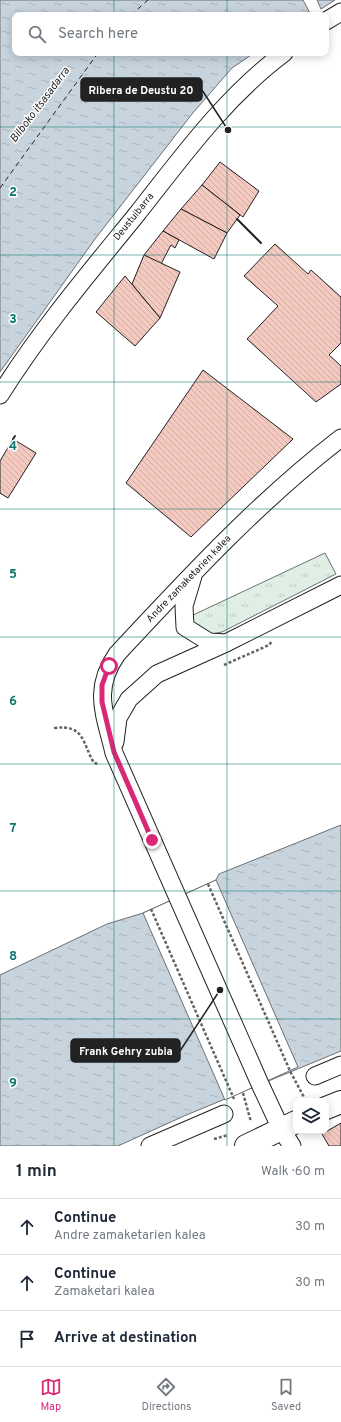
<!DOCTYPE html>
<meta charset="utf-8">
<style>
:root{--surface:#fff;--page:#f2f2f3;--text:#1f2937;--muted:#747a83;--line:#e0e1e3;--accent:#db2777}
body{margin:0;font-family:Overpass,sans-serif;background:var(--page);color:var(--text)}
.controls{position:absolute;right:12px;bottom:12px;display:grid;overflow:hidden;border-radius:8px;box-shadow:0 2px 10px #0003}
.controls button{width:36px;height:36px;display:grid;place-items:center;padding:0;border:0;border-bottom:1px solid var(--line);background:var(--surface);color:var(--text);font:20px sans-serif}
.stop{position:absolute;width:12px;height:12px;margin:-9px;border:3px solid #db2777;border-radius:50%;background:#fff}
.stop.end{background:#db2777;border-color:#fff;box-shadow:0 1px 4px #0008}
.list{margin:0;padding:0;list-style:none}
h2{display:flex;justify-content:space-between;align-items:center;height:52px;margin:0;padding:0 16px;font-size:17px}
h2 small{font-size:13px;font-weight:400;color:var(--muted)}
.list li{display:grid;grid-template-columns:26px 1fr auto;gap:12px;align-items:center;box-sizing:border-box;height:56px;padding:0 16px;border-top:1px solid var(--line)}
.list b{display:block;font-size:15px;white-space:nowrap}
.list p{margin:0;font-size:13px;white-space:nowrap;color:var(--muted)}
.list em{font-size:13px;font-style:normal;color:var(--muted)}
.icon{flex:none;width:22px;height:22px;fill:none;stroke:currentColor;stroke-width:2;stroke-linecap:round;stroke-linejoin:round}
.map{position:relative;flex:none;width:341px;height:1146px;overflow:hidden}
.search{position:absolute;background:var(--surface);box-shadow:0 2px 10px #0003;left:12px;right:12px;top:12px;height:44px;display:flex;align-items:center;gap:10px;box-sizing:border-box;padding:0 14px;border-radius:8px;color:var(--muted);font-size:15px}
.sheet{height:220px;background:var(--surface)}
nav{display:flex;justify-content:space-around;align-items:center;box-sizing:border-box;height:56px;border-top:1px solid var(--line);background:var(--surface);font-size:11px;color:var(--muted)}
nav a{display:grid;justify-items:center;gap:2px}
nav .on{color:var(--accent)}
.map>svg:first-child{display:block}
.grass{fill:url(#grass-tufts);stroke:#6f6f6f}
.water{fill:url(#water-ripples);stroke:#6f6f6f}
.pier{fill:#fff;stroke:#6f6f6f}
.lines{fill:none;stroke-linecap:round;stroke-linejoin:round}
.ferry{stroke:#222;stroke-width:1;stroke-dasharray:5 4;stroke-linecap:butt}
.building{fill:url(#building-back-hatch);stroke:#222}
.street-casing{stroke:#222;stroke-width:19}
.primary-casing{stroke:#222;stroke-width:24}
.path{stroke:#646464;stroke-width:2.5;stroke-dasharray:3 2;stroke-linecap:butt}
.street{stroke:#fff;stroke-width:17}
.primary{stroke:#fff;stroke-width:22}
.wall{stroke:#222;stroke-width:2}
.route{stroke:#db2777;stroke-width:5}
.grid{fill:none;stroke:#0f766e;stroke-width:1;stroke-opacity:0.55}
.labels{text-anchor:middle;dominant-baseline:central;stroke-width:3;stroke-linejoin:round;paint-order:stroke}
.street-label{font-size:10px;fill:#222;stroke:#fff}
.water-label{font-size:11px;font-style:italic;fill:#222;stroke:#fff}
.grid-label{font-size:13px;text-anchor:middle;font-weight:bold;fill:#0f766e;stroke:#fff;stroke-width:3;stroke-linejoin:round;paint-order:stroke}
.leader{fill:none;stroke:#222;stroke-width:1.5}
.callout-dot{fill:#222;stroke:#fff;stroke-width:1.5}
.callout{fill:#222;stroke:#222;stroke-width:1.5}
.callout-label{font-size:11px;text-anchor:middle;font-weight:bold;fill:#fff}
</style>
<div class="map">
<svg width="341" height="1146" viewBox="0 0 341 1146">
<defs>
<pattern id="grass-tufts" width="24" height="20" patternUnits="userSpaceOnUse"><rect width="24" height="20" fill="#e0efe3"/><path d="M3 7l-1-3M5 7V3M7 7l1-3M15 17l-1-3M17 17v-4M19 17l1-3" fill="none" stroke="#c0cdc2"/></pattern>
<pattern id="water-ripples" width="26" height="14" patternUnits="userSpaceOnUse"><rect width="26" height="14" fill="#c7d3dd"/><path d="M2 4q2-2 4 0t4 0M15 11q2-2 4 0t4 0" fill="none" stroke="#abb5bd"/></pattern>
<pattern id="building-back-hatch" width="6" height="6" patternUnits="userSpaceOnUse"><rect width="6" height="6" fill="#f3c9c0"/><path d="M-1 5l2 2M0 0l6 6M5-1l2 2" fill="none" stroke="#d0aca5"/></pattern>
</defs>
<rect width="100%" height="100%" fill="#fff"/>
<path class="grass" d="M325 553 336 574 222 632 207 635 191 620V616Z"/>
<g class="water">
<path d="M0 0H303L311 15H15V53H254L232 68 192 114 95 239 0 372Z"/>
<path d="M317 0H335L321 9Z"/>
<path d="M341 825V1051L184 1116 118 1146H0V975L107 924 143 913 216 880 219 874Z"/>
</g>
<path class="pier" d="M216 880 298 1067 225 1100 143 913Z"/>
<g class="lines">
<g class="ferry">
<path d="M131 15 148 0"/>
<path d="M0 188 98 53"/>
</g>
</g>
<g class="building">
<path d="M220 162 259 191 243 217 202 185Z"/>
<path d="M202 185 240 215 227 233 181 209Z"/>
<path d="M181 209 227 233 214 259 163 231Z"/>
<path d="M163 231 179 240 175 248 171 245 161 264 144 255Z"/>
<path d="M275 244 308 274 311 270 341 297V343L329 355 341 366V384L316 402 247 339 278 306 244 276Z"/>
<path d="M144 255 180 272 160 318 132 284Z"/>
<path d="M125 276 160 318 135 346 96 312Z"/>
<path d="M203 370 293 439 191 537 126 483Z"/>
<path d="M13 439 36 453 8 498 0 493V461Z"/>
<path d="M341 1123V1146H329L322 1134Z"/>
</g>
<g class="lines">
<g class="street-casing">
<g id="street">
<path d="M326 21 341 12"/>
<path d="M0 395C40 331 89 273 137 214 182 157 225 97 284 53"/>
<path d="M193 576 184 606 185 627 209 642 226 643"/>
<path d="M115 742 118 718 129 699 157 674 226 643 341 585"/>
<path d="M315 1076 341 1065"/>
<path d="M150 1146 224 1114"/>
<path d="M292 1146 281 1129 260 1084 114 753C105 714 92 690 117 654 188 578 259 501 341 438"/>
</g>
</g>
<g class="primary-casing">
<g id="primary">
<path d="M326 1108 341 1102"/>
<path d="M246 1146 296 1122"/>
</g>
</g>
<g class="path">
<path d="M224 665 269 645 272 641"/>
<path d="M54 728C85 724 82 743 94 763L99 764"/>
<path d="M208 884 290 1071 306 1101"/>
<path d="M151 909 234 1099"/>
<path d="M243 1093 251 1122"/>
<path d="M214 1139 228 1135"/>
</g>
<use href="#street" class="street"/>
<use href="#primary" class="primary"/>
<g class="wall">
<path d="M237 219 261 243"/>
<path d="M13 439 15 436"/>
</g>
</g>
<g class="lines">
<path class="route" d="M109 666 102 685V702L114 752 152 840"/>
</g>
<path class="grid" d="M114 0V15M227 0V15M114 53V1146M227 53V1146M0 127H341M0 255H341M0 382H341M0 509H341M0 637H341M0 764H341M0 891H341M0 1019H341"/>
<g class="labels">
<g class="street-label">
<text transform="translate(134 217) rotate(-51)">Deustuibarra</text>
<text transform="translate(189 579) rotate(-46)">Andre zamaketarien kalea</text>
</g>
<g class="water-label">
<text transform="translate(40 105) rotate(-53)">Bilboko itsasadarra</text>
</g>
</g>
<g class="grid-label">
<text x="13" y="196">2</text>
<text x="13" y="323">3</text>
<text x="13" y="450">4</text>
<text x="13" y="578">5</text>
<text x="13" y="705">6</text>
<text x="13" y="832">7</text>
<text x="13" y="960">8</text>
<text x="13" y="1087">9</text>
</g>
<path class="leader" d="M228 130L202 90M220 990L180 1051"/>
<g class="callout-dot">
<circle cx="228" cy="130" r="4"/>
<circle cx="220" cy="990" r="4"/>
</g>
<g class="callout">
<rect x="81" y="78" width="121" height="23" rx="4"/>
<rect x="71" y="1039" width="109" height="23" rx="4"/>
</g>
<g class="callout-label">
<text x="141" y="94">Ribera de Deustu 20</text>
<text x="126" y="1055">Frank Gehry zubia</text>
</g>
</svg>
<div class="controls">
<button><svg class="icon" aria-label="layers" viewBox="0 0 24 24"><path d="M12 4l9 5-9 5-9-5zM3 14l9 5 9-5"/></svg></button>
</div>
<div class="stop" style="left:109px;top:666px"></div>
<div class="stop end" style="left:152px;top:840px"></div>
<div class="search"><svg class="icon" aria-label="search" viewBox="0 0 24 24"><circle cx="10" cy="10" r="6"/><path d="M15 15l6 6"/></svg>Search here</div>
</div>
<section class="sheet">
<h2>1 min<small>Walk · 60 m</small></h2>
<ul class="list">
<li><svg class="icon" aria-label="ahead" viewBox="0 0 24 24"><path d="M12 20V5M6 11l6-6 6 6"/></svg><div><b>Continue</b><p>Andre zamaketarien kalea</p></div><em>30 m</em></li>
<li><svg class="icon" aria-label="ahead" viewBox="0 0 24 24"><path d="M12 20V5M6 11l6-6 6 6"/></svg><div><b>Continue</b><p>Zamaketari kalea</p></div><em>30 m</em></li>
<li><svg class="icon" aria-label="arrive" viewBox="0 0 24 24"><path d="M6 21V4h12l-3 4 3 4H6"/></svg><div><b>Arrive at destination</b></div></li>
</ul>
</section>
<nav>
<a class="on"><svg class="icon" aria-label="map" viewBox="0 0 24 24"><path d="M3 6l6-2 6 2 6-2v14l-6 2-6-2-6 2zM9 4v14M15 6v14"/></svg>Map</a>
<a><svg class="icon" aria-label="directions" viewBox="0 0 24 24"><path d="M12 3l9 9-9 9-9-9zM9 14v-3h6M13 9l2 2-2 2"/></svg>Directions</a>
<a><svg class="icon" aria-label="saved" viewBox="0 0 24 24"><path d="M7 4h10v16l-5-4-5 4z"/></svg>Saved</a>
</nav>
